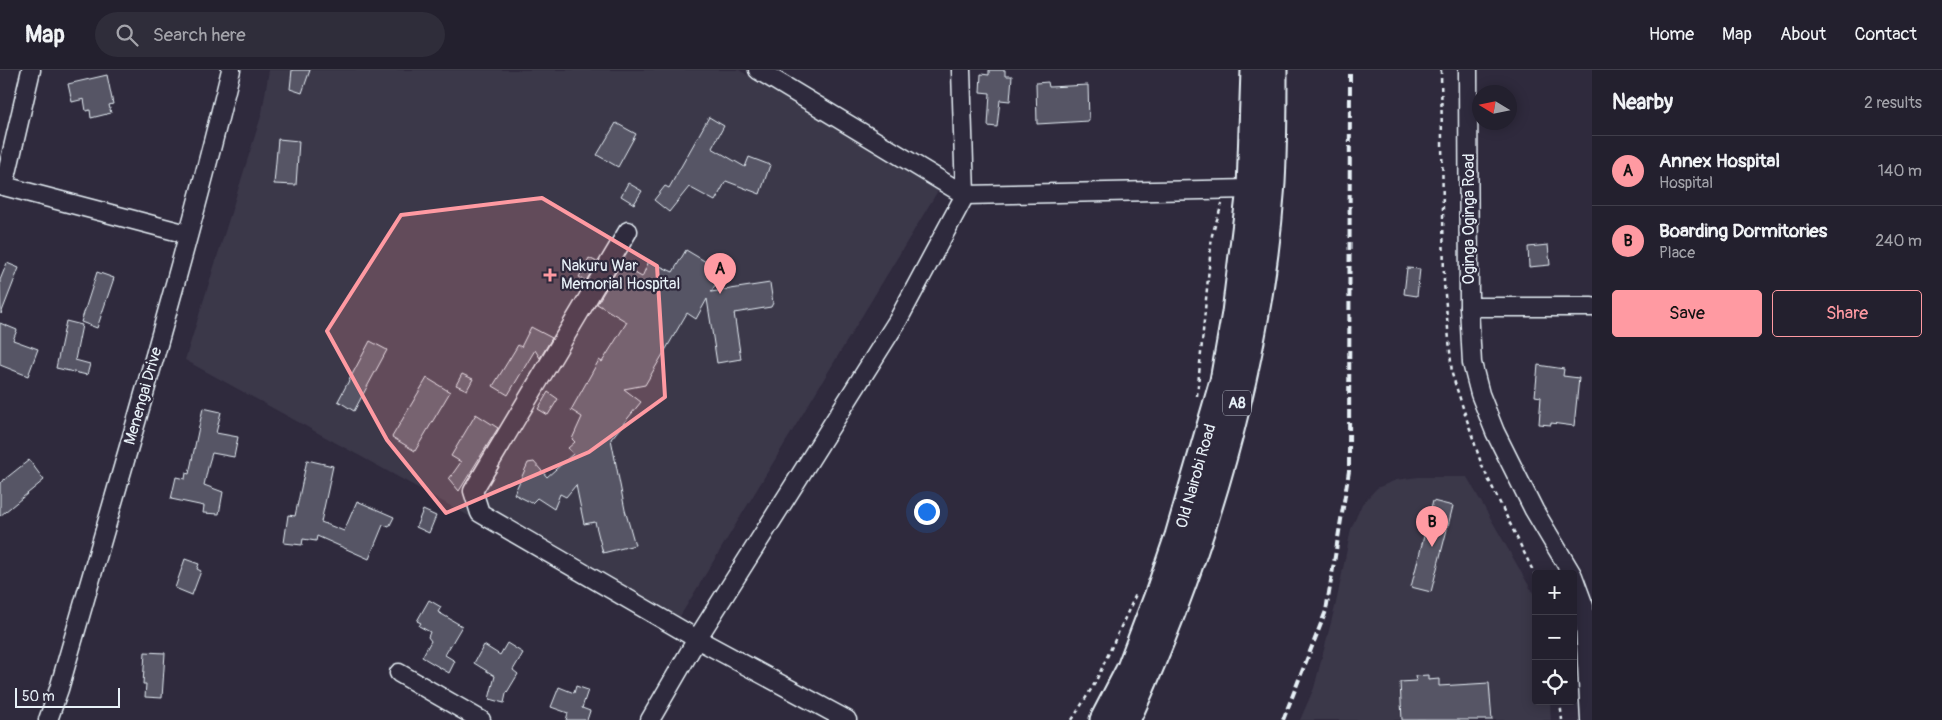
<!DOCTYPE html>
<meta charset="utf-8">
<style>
:root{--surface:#23202e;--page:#2f2d3a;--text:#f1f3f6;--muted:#a3a3aa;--line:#403e4a;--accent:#ff9aa2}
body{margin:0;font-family:Pangolin,sans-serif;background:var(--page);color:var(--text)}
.controls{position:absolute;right:15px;bottom:15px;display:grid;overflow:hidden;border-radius:5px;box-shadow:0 2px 12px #0003}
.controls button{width:45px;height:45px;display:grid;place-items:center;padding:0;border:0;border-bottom:1px solid var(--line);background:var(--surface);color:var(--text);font:25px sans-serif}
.compass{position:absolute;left:1472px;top:15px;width:45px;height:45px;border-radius:50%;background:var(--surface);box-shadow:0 2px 12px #0003;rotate:280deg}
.scale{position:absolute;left:15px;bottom:12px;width:105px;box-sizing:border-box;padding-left:5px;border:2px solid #e8f1f8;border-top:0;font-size:14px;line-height:18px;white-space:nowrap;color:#e8f1f8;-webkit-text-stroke:4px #2f2a3d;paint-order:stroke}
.you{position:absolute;left:926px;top:441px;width:18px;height:18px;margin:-12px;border:4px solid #fff;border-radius:50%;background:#1a73e8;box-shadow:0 0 0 8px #1a73e833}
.badge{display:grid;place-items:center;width:32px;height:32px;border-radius:50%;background:var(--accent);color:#111;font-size:16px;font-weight:700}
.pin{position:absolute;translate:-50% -41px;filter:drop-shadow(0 1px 2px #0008)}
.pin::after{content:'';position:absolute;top:26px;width:18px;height:15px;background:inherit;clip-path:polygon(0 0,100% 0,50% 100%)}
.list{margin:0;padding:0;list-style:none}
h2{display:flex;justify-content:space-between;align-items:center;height:65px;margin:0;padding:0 20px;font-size:21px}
h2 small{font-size:16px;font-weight:400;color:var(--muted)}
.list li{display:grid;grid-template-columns:32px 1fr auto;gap:15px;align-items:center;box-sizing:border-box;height:70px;padding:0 20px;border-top:1px solid var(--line)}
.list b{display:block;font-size:19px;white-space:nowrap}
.list p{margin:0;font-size:16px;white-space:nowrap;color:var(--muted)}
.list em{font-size:16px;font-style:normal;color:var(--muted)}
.actions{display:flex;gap:10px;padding:15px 20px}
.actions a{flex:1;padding:11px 0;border:1px solid var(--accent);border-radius:5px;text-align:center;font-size:18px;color:var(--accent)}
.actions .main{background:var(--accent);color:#111}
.icon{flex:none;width:28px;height:28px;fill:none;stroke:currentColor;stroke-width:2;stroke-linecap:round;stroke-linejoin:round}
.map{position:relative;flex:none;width:1592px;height:650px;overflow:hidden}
header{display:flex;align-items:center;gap:30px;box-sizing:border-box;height:70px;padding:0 25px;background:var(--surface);border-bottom:1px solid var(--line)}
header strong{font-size:24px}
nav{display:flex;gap:28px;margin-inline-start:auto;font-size:18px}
.search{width:350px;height:45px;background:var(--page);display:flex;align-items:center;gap:12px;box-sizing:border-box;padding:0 18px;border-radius:28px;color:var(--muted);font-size:19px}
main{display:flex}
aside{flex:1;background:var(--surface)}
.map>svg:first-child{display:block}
.built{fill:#3b3749}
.building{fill:#575565;stroke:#e8f1f8}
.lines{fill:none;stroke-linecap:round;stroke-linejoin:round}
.minor-casing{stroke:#e8f1f8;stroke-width:21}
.highway-casing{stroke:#e8f1f8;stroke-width:29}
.path{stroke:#e8f1f8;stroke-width:2.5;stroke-dasharray:4 4;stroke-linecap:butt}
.minor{stroke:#2f2a3d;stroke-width:18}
.highway{stroke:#2f2a3d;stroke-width:25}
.rail{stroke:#e8f1f8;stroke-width:4;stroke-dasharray:8 4;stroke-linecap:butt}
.marked{fill:#ff9aa2;fill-opacity:0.2;stroke:#ff9aa2;stroke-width:4;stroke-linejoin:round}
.poi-dot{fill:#ff9aa2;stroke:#2f2a3d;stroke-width:2}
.labels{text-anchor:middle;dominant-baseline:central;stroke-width:4.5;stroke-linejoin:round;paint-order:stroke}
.shield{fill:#2f2a3d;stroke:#b0b5c0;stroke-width:1}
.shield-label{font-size:15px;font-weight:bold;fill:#e8f1f8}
.street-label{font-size:16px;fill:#e8f1f8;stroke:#2f2a3d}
.poi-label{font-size:16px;fill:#e8f1f8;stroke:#2f2a3d;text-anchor:start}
</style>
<header>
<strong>Map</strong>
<div class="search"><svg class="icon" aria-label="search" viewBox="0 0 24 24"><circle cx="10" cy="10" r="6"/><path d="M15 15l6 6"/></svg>Search here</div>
<nav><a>Home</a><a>Map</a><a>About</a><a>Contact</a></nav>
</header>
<main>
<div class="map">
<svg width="1592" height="650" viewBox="0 0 1592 650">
<rect width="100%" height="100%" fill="#2f2a3d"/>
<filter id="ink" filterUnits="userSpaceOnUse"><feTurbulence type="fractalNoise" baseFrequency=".02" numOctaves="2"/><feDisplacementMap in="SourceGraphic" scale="10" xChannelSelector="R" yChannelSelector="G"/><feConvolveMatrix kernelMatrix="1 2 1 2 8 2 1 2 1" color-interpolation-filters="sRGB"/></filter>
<g filter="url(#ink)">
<g class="built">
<path d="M269 0H739L939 119 673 558 185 290 262 43Z"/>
<path d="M1418 407H1467L1536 528V631H1550L1551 650H1300L1314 618 1336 533 1351 459 1362 434 1377 418 1396 410Z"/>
</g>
<g class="building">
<path d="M292 0H310L302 23 290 19Z"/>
<path d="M989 0H1005V6H1012L1010 31 1000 30 997 57 988 56 990 23 980 22 981 4 989 5Z"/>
<path d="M107 5 113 34 109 35 111 43 91 48 90 40 86 41 84 29 72 32 68 14Z"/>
<path d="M1048 12 1049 17 1088 15 1089 51 1037 54 1036 13Z"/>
<path d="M709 47 724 56 712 78 745 97 749 87 770 95 760 124 726 111 715 131 689 117 669 142 654 130 665 116 669 118Z"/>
<path d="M616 53 636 64 618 97 597 85Z"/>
<path d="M278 69 299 71 296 115 274 114Z"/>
<path d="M628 113 642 121 634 134 621 126Z"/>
<path d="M1548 175 1550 195 1529 197 1528 177Z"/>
<path d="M686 180 723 202 711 222 770 213 773 233 771 237 734 243 741 289 717 293 707 229 696 249 687 243 645 315 624 319 641 332 611 369 625 440 635 475 603 483 595 452 584 454 576 415 566 427 560 424 554 439 537 428 532 433 514 424 528 393 534 392 547 407 573 384 568 378 575 372 572 369 582 347 571 340 599 290 602 292 627 252 597 234 620 195 642 207 649 191 673 202Z"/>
<path d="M589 188 597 192 586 211 579 207Z"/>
<path d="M7 193 19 198 1 244 0 210Z"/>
<path d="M1407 198 1420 199 1417 226 1404 224Z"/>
<path d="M97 202 114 208 97 258 81 252Z"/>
<path d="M66 251 82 255 75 290 90 294 87 305 56 298Z"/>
<path d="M0 253 17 260 13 270 38 279 28 306 0 295Z"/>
<path d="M531 257 552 268 540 288 535 280 508 325 493 316 518 275 521 277Z"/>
<path d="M370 271 387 280 354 341 338 331Z"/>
<path d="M1538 295 1564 299 1563 306 1579 308 1574 356 1551 353V355L1539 354 1541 327 1535 326Z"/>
<path d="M462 304 473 309 467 320 456 315Z"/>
<path d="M427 308 450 322 415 381 392 367Z"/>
<path d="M548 322 558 329 548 345 538 339Z"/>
<path d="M203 338 221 342 216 363 238 367 234 387 212 383 209 393 204 415 223 422 219 444 203 443 204 436 171 429 176 407 185 409 186 403 189 404Z"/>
<path d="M476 344 498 358 459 421 449 409 461 392 451 386Z"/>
<path d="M29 390 44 410 0 446V413Z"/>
<path d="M307 390 333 396 321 452 344 461 357 431 394 447 389 457 383 455 369 489 317 466 316 471 303 469 302 475 284 473 288 445 295 446Z"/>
<path d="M1433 431 1453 436 1431 522 1411 517Z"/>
<path d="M423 440 436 446 429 463 416 457Z"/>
<path d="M185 489 199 494 197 499 201 501 192 525 175 518Z"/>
<path d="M429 530 441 537 438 542 462 556 445 585 455 591 449 603 422 587 431 571 428 567 430 562 419 556 421 553 417 551Z"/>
<path d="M507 573 523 583 513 600 518 604 506 624 504 633 489 629 495 606 474 593 484 575 500 585Z"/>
<path d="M145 582 165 583 162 628 145 627 146 614H143Z"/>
<path d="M1428 605V610L1439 609V616L1489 613 1492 650H1402L1400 612 1416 611 1415 606Z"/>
<path d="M576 616 588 620 582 638 590 641 587 650H566L568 643 551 637 559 617 574 623Z"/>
</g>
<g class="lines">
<g class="minor-casing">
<g id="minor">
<path d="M758 0 965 125 1250 119"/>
<path d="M1468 0 1469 237 1472 293 1480 324 1495 362 1534 440 1572 504"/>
<path d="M0 115 187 164"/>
<path d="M4 116 31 0"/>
<path d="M628 161 473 421 480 443 697 569 847 650"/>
<path d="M1469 237H1592"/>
<path d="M1573 506 1584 536 1590 650"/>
<path d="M399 603 481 650"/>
<path d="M48 650 59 619C118 413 180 208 231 0"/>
<path d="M650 650 697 569 898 250 965 125 961 0"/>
</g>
</g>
<g class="highway-casing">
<g id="highway">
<path d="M1103 650 1130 598 1157 527 1178 466 1223 311 1235 243 1250 119 1254 0"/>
<path d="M1127 650C1204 482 1259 298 1272 113 1274 76 1274 38 1274 0"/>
</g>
</g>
<g class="path">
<path d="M1441 0 1444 213 1452 304 1482 396 1536 507"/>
<path d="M1197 326 1212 165 1222 134"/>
<path d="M1560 631 1562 650"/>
<path d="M1072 650 1095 613 1137 522"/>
</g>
<use href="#minor" class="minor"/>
<use href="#highway" class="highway"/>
<path class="rail" d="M1283 650 1326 541 1349 401 1350 0"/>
</g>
</g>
<path class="marked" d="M542 128 657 196 665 327 589 382 446 443 387 370 327 261 401 145Z"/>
<path class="poi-dot" d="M547.5 197.5h5v5h5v5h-5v5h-5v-5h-5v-5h5z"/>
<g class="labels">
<rect class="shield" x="1223" y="320.5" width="28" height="25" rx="4"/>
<g class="shield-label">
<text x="1237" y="333">A8</text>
</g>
<g class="street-label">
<text transform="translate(1469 149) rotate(-90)">Oginga Oginga Road</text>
<text transform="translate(143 326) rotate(-74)">Menengai Drive</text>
<text transform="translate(1196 406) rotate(-74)">Old Nairobi Road</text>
</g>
<g class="poi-label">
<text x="561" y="196">Nakuru War<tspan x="561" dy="18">Memorial Hospital</tspan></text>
</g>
</g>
</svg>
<div class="controls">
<button>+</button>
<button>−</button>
<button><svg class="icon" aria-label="locate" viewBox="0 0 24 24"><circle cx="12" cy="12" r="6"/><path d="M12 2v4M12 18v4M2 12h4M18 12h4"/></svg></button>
</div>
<svg class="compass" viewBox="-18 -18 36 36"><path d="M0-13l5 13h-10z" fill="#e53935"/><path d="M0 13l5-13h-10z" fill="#a3a3aa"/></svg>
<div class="scale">50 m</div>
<div class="you"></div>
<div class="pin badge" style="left:720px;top:224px">A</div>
<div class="pin badge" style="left:1432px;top:477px">B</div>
</div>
<aside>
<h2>Nearby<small>2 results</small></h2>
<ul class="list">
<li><span class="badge">A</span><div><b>Annex Hospital</b><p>Hospital</p></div><em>140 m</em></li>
<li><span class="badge">B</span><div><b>Boarding Dormitories</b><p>Place</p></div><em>240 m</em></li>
</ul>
<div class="actions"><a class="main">Save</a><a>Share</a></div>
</aside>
</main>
